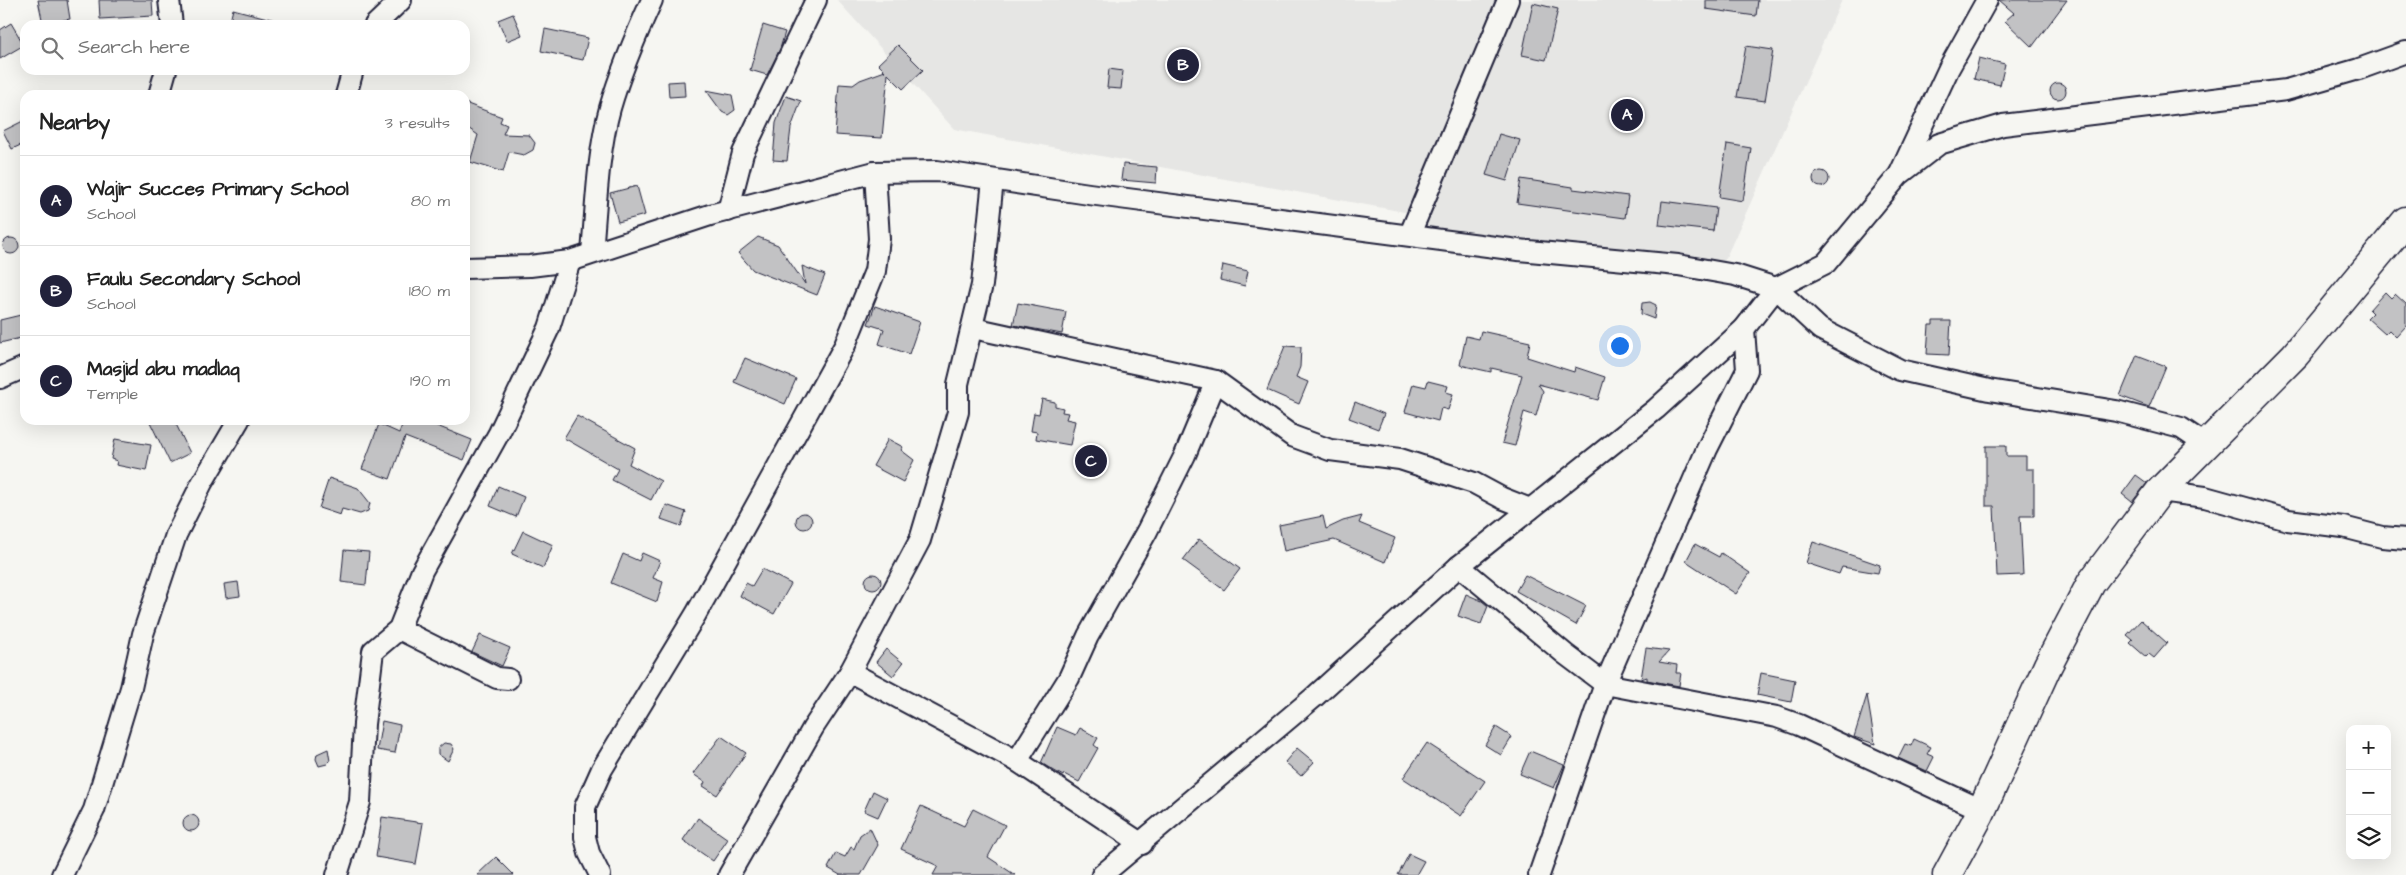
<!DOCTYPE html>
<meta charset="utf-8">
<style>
:root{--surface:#fff;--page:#f2f2f2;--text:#222;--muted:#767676;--line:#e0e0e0;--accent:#22223b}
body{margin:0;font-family:"Architects Daughter",sans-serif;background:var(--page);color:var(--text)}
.controls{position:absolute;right:15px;bottom:15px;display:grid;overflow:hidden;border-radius:10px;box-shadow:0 5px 20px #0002}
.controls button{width:45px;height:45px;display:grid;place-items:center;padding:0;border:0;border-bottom:1px solid var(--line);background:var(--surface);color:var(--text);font:25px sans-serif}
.you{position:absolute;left:1619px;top:345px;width:18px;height:18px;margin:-12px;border:4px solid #fff;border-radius:50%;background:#1a73e8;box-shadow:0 0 0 8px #1a73e833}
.badge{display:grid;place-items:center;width:32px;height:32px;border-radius:50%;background:var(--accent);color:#fff;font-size:16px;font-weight:700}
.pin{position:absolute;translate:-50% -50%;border:2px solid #fff;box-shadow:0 1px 5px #0006}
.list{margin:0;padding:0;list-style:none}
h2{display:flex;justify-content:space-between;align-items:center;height:65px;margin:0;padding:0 20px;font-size:21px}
h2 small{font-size:16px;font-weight:400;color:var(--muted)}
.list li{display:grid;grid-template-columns:32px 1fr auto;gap:15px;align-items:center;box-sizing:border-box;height:90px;padding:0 20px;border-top:1px solid var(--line)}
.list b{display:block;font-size:19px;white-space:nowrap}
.list p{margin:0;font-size:16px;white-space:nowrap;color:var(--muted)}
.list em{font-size:16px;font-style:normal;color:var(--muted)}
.icon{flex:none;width:28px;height:28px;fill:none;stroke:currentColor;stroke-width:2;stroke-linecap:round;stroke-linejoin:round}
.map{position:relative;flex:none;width:2406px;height:875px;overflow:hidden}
.search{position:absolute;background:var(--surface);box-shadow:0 5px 20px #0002;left:20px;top:20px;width:450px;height:55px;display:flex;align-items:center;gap:12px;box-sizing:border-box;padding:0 18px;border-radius:15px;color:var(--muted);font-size:19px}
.panel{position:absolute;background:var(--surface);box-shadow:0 5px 20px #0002;left:20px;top:90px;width:450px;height:335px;border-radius:15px}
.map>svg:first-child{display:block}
.built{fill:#e6e6e4}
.building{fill:#c2c2c4;stroke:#22223b}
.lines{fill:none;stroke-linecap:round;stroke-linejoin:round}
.street-casing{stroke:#22223b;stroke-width:24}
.secondary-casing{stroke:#22223b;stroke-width:31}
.street{stroke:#f6f6f2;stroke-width:20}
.secondary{stroke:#f6f6f2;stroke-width:28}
</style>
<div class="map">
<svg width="2406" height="875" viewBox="0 0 2406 875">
<rect width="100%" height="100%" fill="#f6f6f2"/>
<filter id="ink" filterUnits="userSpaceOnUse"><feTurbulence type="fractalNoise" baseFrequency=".02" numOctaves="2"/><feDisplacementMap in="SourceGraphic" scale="10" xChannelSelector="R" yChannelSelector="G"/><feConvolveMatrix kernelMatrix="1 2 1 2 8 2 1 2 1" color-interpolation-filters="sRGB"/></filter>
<g filter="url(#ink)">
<g class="built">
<path d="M837 0H1495L1410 213 954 129Z"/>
<path d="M1512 0H1842L1723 264 1416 231Z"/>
</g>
<g class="building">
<path d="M38 0H67L70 19 43 24Z"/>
<path d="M99 0H152L153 16 100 19Z"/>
<path d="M1706 0H1758L1756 16 1706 9Z"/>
<path d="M1999 0H2067L2032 47 2005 21 2014 13Z"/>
<path d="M1533 3 1558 9 1546 60 1522 55Z"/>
<path d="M233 9 275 20V25H229Z"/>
<path d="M513 14 522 35 507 41 498 20Z"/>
<path d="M11 23 24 45 0 59V30Z"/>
<path d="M763 25 785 32 780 49 767 75 750 70Z"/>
<path d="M545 29 588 38 583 60 541 51Z"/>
<path d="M898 45 923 70 903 89 888 74 882 138 835 135 839 84 853 85 860 80 885 71 878 64Z"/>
<path d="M1746 46 1773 50 1765 101 1737 97Z"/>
<path d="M1979 58 2005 64 2000 85 1974 79Z"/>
<path d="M1109 69 1123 71 1121 89 1107 88Z"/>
<path d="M684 81 685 96 669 97 668 82Z"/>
<circle cx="2058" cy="91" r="8"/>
<path d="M706 90 732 95 735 110 728 115 722 112Z"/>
<path d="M786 96 801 101 791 128 787 161 773 160 776 123Z"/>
<path d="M465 103 502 117 500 122 507 125 503 134 529 135 535 143 533 150 524 155 509 152 503 172 470 162 478 135 465 126Z"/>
<path d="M25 120V143L12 149 3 131Z"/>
<path d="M1499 134 1520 140 1507 181 1486 175Z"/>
<path d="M1727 144 1751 148 1743 201 1719 197Z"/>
<path d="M1123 164 1157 167 1156 183 1121 180Z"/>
<circle cx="1821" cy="179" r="8"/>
<path d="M1521 179 1573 187V189L1628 196 1625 218 1517 203Z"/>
<path d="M637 186 645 215 618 222 610 193Z"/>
<path d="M1662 201 1716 208 1713 231 1659 225Z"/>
<path d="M758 237 778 245 805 284 802 266 825 275 817 295 753 270 738 253Z"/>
<circle cx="11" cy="246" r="8"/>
<path d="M1223 265 1248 271 1245 286 1220 280Z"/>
<path d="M2385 292 2391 298 2395 294 2406 304V326L2396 337 2389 330 2385 334 2367 318 2372 313 2369 310Z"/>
<path d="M1650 302 1656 305 1654 319 1641 314 1642 303Z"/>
<path d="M1018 303 1066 312 1062 334 1013 325Z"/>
<path d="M875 306 920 322 909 354 879 344 884 329 868 324Z"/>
<path d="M25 314V337L0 343V320Z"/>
<path d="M1933 321H1951L1949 355 1927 354 1929 325H1933Z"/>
<path d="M1481 331 1530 342 1527 357 1574 372 1575 367 1605 377 1598 400 1538 384 1543 391 1536 416 1524 412 1515 446 1502 443 1522 375 1491 368V372L1460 365 1466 336 1479 339Z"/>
<path d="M1285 346 1301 347 1300 367 1296 377 1308 382 1299 404 1267 390Z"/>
<path d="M2137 355 2166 366 2149 407 2120 396Z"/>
<path d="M745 358 796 379 785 404 734 382Z"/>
<path d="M1428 381 1448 386 1446 392 1453 394 1448 410 1441 408 1438 421 1405 412 1413 384 1426 387Z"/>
<path d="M1042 399 1055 402V406L1063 408 1062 412 1068 413 1066 419 1075 421 1070 445 1036 439 1037 432 1031 431 1034 413 1039 414Z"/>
<path d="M1355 402 1384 414 1378 429 1349 418Z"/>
<path d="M577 416 635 448 629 464 661 481 651 500 612 480 618 469 564 438Z"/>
<path d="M149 420H174L190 453 170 463Z"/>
<path d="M404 420H422L472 440 464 460 405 437 390 479 362 469 379 424 399 433Z"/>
<path d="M115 439 151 445 146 471 116 465 117 461 111 459Z"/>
<path d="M888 439 903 447 901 450 914 460 903 482 873 466Z"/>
<path d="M1986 446H2006V456H2026V469H2034V516H2020L2023 575 1997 576 1994 506H1986Z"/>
<path d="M2136 475 2147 483 2132 502 2122 494Z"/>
<path d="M329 478 358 488 370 503 368 511 360 514 342 509 340 515 319 508Z"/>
<path d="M498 486 524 497 516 517 490 506Z"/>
<path d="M666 505 686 512 681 526 661 519Z"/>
<circle cx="804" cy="521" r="8"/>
<path d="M1323 516 1326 529 1343 521 1362 516 1359 523 1395 538 1385 562 1334 540 1284 551 1279 525Z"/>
<path d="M523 531 553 545 543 568 512 554Z"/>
<path d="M1199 539 1240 569 1224 590 1183 560Z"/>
<path d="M1813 542 1880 565 1878 573 1842 567 1839 574 1806 563Z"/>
<path d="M1695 544 1719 557 1721 553 1750 573 1736 594 1686 561Z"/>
<path d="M344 550 369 552 366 585 341 582Z"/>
<path d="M642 553 660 561 653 578 663 582 657 602 611 583 623 554 639 561Z"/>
<path d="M762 569 791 584 774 614 740 596 746 583 752 586Z"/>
<circle cx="873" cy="582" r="8"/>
<path d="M1525 575 1586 606 1576 625 1516 591Z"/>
<path d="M238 582 240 596 226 598 224 584Z"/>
<path d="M1466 594 1482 601 1488 606 1481 624 1458 616Z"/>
<path d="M2141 620 2167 643 2154 658 2149 654 2146 657 2130 643 2133 640 2127 635Z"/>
<path d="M480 635 510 648 502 666 472 652Z"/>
<path d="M1646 648 1669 651 1659 662 1677 665 1676 673H1681L1679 686 1647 680V677L1641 679Z"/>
<path d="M886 649 903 663 893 676 876 662Z"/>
<path d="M1761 673 1795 680 1791 702 1757 695Z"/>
<path d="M1867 695 1875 744 1854 737Z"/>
<path d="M382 721 400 725 395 753 377 750Z"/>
<path d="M1057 727 1076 735 1080 728 1098 738 1094 745 1098 748 1079 782 1064 774 1063 776 1041 763Z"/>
<path d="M1496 727 1512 737 1501 755 1485 745Z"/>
<path d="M721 736 746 753 717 795 703 786 705 782 693 774Z"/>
<path d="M1914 739 1931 747 1927 754 1934 757 1927 771 1898 758 1905 744 1911 746Z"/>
<path d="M444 743 451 744 454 749 448 761 438 754V748Z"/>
<path d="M1427 743 1485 781 1461 816 1403 778Z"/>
<path d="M1297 748 1314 762 1301 776 1285 762Z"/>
<path d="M328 749 330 761 327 764 319 766 316 759 317 754Z"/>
<path d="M1530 751 1564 765 1554 788 1520 774Z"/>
<path d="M873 791 887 798 878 817 864 811Z"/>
<path d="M921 806 964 826 973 809 1005 825 988 857 1015 875H933L938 866 901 849Z"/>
<circle cx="191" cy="823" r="8"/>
<path d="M382 817 423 823 416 864 376 857Z"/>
<path d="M698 818 728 839 713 861 683 840Z"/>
<path d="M870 828 878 845 861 875H840L828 868 836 853 845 857 851 847 854 849 860 835Z"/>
<path d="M1409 854 1424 861 1416 875H1398Z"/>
<path d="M496 857 514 875H477Z"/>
</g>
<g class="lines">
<g class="street-casing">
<g id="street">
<path d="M169 0 172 25"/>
<path d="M375 25 401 0"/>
<path d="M159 95 166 70"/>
<path d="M346 95 353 70"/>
<path d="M1900 173 1949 68 1987 0"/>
<path d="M728 211 743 153 816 0"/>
<path d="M1410 234 1508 0"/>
<path d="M592 253C596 207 598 151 610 108 621 70 636 35 652 0"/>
<path d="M465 268 530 266 570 261 710 215 875 172 937 171 1089 194 1518 250 1678 265 1735 275 1776 288 1820 329 1900 370 1989 390 2116 411 2181 428 2206 445"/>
<path d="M973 328 1216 381 1292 436 1330 450 1400 459 1474 483 1502 498 1530 509"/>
<path d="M0 378 25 367"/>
<path d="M2160 491 2205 497 2288 520 2343 527 2382 537 2406 539"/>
<path d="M1459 566 1565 654 1605 684 1777 717 1799 725 1982 810"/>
<path d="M399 629 497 678 508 679"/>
<path d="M850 672 1017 761"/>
<path d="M1142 844 1017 761 1069 678 1088 636 1147 531 1185 455 1216 381"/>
<path d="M62 875 94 810 131 688 143 634 176 535 202 483 239 420"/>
<path d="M337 875 360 802 364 724 373 651 399 629 422 571 499 433 549 328 570 261"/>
<path d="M600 875 589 853 585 837V807L602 769 696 614 845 345 875 271 879 239 875 172"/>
<path d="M729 875 813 728 850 672 920 540 958 412V384L982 285 993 180"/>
<path d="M1102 875 1313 698 1459 566 1656 409 1744 329 1776 288 1826 263 1899 175 1939 144 2003 125 2286 90 2359 69 2406 52"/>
<path d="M1539 875 1605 684 1707 449 1747 370 1744 329"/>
</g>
</g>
<g class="secondary-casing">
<path id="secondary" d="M1947 875 1980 814 2048 665 2091 583 2160 491 2295 355 2406 221"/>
</g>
<use href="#street" class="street"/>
<use href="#secondary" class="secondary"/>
</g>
</g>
</svg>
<div class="controls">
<button>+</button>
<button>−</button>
<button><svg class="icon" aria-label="layers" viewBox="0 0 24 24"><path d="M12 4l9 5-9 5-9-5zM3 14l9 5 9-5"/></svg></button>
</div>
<div class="you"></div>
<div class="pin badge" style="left:1627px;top:115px">A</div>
<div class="pin badge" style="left:1183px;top:65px">B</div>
<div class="pin badge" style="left:1091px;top:461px">C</div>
<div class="search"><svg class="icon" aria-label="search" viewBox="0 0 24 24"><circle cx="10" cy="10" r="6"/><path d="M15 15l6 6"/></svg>Search here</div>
<section class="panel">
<h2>Nearby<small>3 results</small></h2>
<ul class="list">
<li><span class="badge">A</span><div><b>Wajir Succes Primary School</b><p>School</p></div><em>80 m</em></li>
<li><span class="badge">B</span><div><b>Faulu Secondary School</b><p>School</p></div><em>180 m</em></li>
<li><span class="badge">C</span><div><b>Masjid abu madlaq</b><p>Temple</p></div><em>190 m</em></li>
</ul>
</section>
</div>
